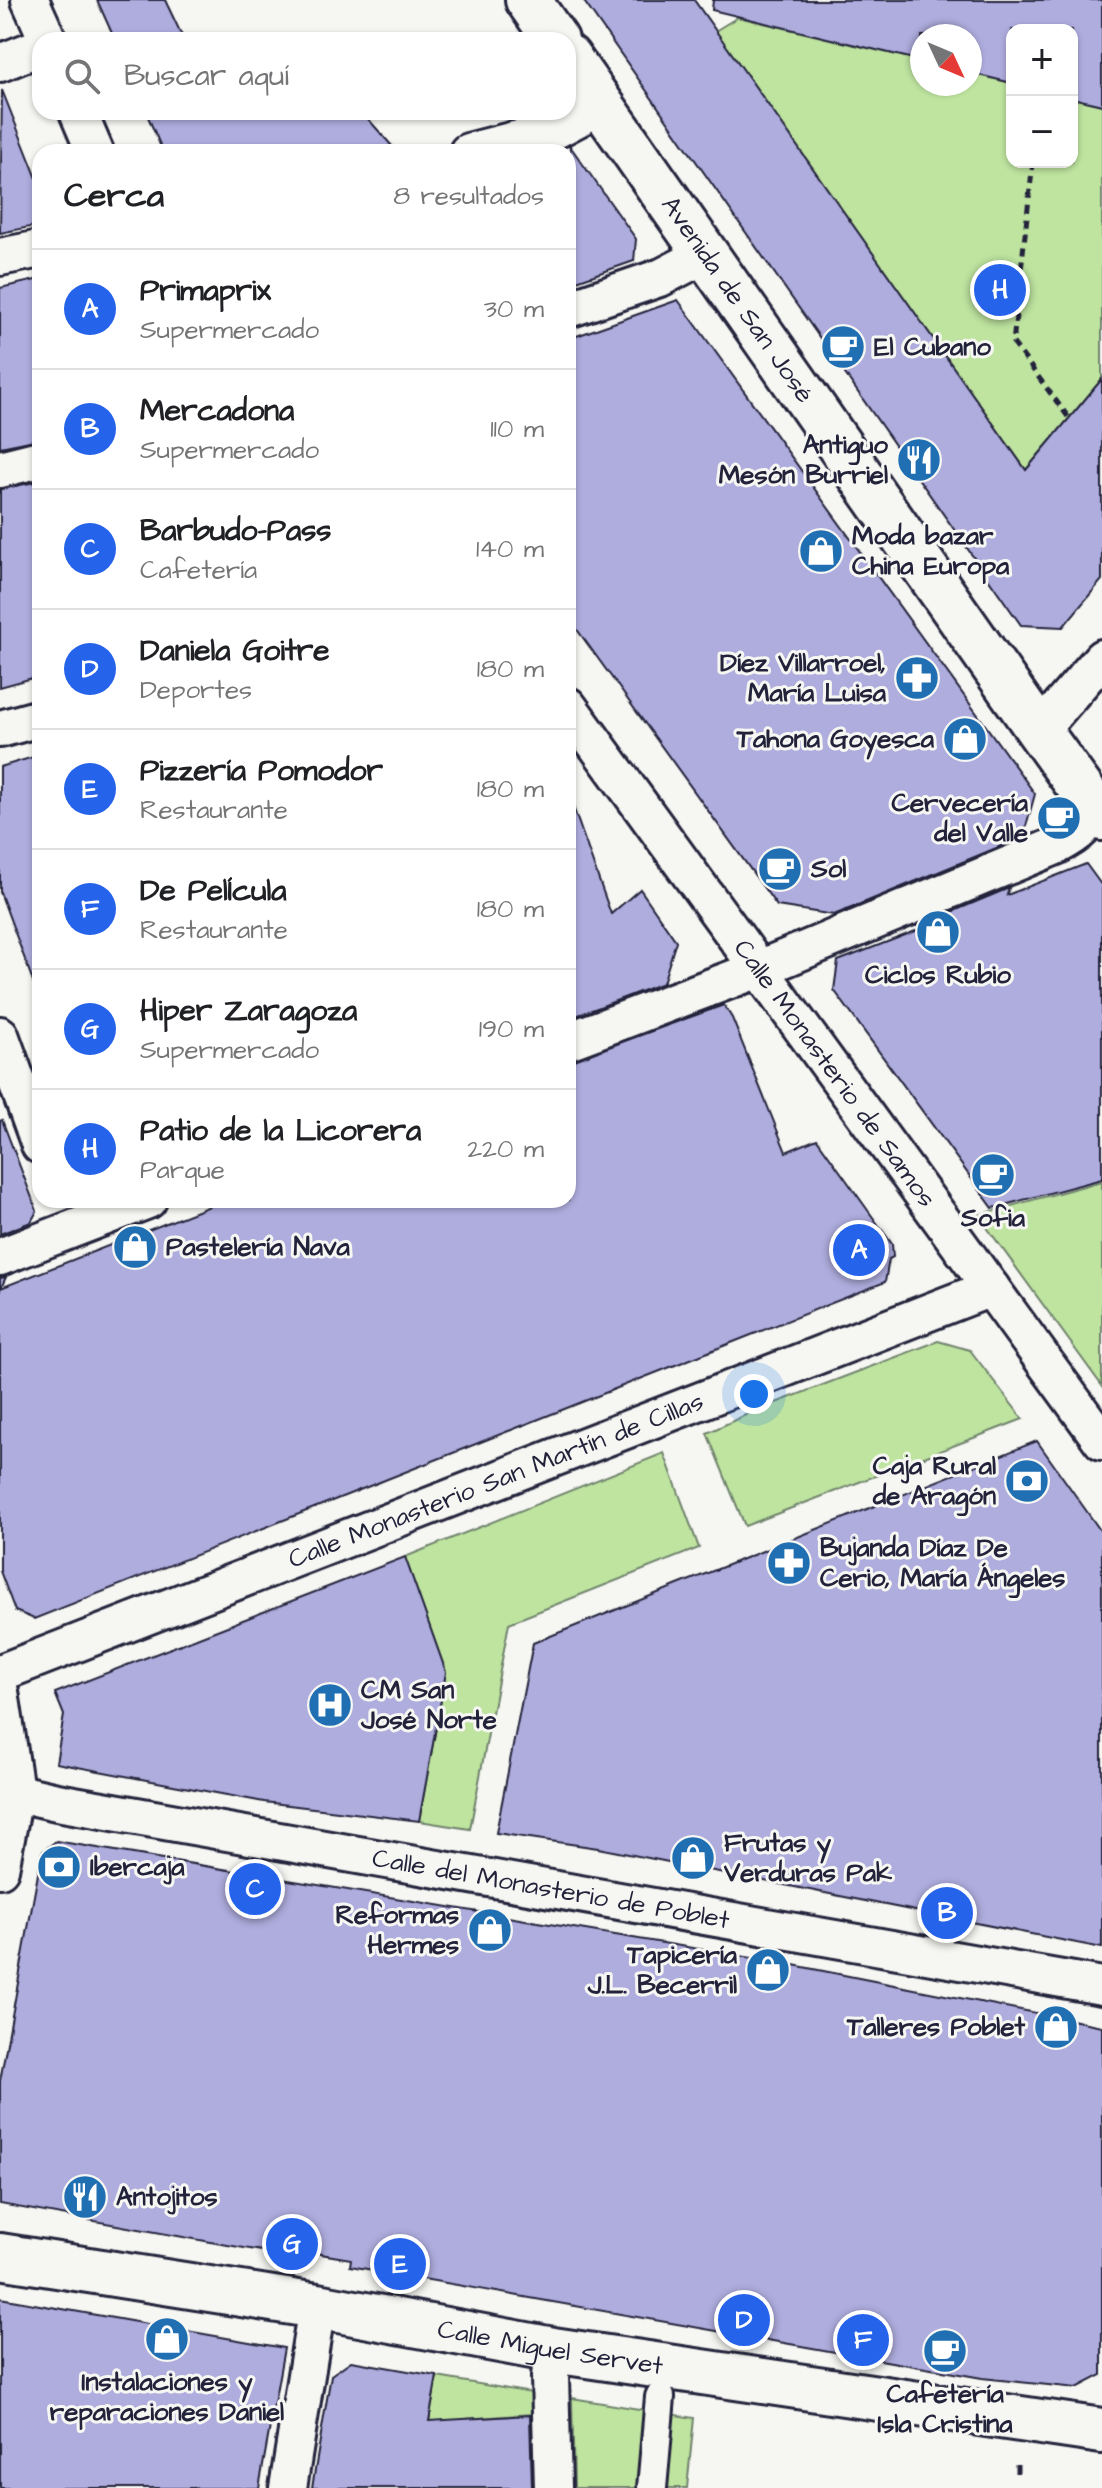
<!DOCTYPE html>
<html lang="es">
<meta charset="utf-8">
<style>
:root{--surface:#fff;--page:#f6f6f6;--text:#202124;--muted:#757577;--line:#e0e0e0;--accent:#2563eb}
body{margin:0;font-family:"Architects Daughter",sans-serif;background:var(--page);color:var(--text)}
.controls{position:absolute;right:24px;top:24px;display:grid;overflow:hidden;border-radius:16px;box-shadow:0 2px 6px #0004}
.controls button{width:72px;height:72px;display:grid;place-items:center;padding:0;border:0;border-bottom:2px solid var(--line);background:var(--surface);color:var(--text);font:40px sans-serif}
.compass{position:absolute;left:910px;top:24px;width:72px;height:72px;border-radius:50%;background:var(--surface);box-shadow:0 2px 6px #0004;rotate:134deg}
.you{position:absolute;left:754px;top:1394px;width:28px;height:28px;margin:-20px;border:6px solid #fff;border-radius:50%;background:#1a73e8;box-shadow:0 0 0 12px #1a73e833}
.badge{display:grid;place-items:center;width:52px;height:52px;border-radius:50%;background:var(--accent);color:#fff;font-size:26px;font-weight:700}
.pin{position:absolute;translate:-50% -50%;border:4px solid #fff;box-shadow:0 2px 8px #0006}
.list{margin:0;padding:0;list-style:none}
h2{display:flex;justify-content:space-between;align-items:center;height:104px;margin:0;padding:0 32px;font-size:34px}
h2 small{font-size:26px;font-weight:400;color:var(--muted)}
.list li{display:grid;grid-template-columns:52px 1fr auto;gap:24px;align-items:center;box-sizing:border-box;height:120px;padding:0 32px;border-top:2px solid var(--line)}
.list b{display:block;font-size:30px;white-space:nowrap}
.list p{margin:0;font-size:26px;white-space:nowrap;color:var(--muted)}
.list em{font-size:26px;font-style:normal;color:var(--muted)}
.icon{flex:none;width:44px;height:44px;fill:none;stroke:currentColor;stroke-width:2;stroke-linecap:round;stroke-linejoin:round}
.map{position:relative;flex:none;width:1102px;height:2488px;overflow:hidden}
.search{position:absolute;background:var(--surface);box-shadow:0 2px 6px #0004;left:32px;top:32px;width:544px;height:88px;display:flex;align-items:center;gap:20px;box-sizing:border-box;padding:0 28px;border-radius:24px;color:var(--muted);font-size:30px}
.panel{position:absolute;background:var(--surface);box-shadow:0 2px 6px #0004;left:32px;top:144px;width:544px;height:1064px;border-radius:24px}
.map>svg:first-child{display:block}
.green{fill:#bee49f;stroke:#70836d;stroke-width:2}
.building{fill:#afadde;stroke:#22223b;stroke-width:2}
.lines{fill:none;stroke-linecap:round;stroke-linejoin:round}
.pedestrian-casing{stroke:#22223b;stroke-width:34}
.minor-casing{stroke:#22223b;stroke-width:42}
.secondary-casing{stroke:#22223b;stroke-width:50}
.path{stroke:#22223b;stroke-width:5;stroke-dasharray:8 6;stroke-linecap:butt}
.pedestrian{stroke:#f6f6f2;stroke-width:28}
.minor{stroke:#f6f6f2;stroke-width:36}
.secondary{stroke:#f6f6f2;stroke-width:44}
.labels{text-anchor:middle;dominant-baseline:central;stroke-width:6;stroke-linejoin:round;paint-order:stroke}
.street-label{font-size:26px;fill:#22223b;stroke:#f6f6f2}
.poi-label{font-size:26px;font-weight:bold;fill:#22223b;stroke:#f6f6f2;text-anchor:start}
</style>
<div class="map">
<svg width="1102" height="2488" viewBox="0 0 1102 2488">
<rect width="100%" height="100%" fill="#f6f6f2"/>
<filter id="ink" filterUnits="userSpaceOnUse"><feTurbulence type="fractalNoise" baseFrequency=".0125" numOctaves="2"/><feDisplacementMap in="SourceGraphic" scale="16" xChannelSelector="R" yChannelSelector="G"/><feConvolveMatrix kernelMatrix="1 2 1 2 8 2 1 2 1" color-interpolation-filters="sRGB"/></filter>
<g filter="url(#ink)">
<g class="green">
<path d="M738 17 922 61V84H970V73L1012 83V162H1072V98L1102 105V379L1026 470 715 31Z"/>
<path d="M1102 1181V1386L978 1215Z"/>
<path d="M938 1341 970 1350 1023 1419 745 1526 707 1433 752 1412Z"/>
<path d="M664 1453 699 1548 509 1623 470 1829 419 1821 446 1672 405 1557Z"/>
<path d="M437 2377 532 2393V2414L465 2419 417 2488Z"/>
<path d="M572 2398 694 2418 687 2488H574Z"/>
</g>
<g class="building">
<path d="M97 0H165L184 40H115Z"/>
<path d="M583 0H694L1026 470 1102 379V580L1063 627 1021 625Z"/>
<path d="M713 0H1102V105L1072 98V30H1012V83L970 73V36H922V61L712 10Z"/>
<path d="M2 90 40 186V225L0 233Z"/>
<path d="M146 112H362L392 146 364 152H163Z"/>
<path d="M570 146 636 239 634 261 568 284Z"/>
<path d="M40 279V439L0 447V288Z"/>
<path d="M678 300 1035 794 1023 837 834 915 777 906 568 617V339Z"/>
<path d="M40 481V676L0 687V489Z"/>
<path d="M40 755V992H37L0 892V767Z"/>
<path d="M568 804H572L611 914 640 889 676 941 663 983 568 1019Z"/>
<path d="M1086 864 1102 886V1179L993 1208 834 990 838 961 926 927 918 926 1009 888 1007 895Z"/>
<path d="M724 1005 732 1018 786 1152 817 1139 892 1244 893 1257 889 1259 885 1282 34 1619 15 1611 0 1571V1278L6 1277 1 1288 225 1200H568V1061Z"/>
<path d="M2 1120 37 1211 31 1222 0 1234V1121Z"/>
<path d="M1037 1441 1102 1533V1948L598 1848 496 1833 533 1643Z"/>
<path d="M405 1557 446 1672 419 1821 264 1802 56 1763 64 1715 55 1693Z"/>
<path d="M56 1841 788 1964 1102 2026V2375L1077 2388 982 2378 350 2266 351 2259 302 2251 300 2258 0 2204V2081L42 1852Z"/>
<path d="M0 2298 284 2348 259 2488H0Z"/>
<path d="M351 2361 437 2376 429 2421 530 2415 532 2488H312L331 2375Z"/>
</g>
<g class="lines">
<g class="pedestrian-casing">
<path id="pedestrian" d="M652 2488 660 2397"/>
</g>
<g class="minor-casing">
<g id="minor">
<path d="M30 0 48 40"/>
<path d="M0 63 40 47"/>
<path d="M78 112 95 152"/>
<path d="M468 152 557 129 602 105"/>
<path d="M0 257 40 249"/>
<path d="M568 309 662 277 706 254"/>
<path d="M0 469 40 459"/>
<path id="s1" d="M568 706 1102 1441"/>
<path d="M0 729 40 718"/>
<path d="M1039 731 1102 658"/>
<path d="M0 1035 40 1145"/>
<path d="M568 1041 759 969 1058 845C1077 835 1090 827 1092 804"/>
<path d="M0 1257 148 1200"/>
<path id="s2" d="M0 1673 991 1288"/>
<path d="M0 1692 15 1791 0 1869"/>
<path id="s3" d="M0 1789 57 1802 1102 1986"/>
<path d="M553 2350 550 2377 553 2488"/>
<path d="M288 2488 317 2306"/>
</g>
</g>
<g class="secondary-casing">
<g id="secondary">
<path d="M528 0 556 40"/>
<path id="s4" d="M568 57 1039 731 1102 818"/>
<path id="s5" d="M0 2256 317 2306 553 2350 1102 2431"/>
</g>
</g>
<g class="path">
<path d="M1033 162 1013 343 1069 418"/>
<path d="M1017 2473V2464"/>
</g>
<use href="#pedestrian" class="pedestrian"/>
<use href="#minor" class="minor"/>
<use href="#secondary" class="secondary"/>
</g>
</g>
<defs>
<g id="cafe-disc" transform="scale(2.3)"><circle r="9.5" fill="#1f6fb2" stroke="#f6f6f2"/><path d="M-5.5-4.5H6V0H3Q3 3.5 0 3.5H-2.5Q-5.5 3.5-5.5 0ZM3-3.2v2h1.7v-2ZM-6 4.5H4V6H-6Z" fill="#fff"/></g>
<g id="restaurant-disc" transform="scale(2.3)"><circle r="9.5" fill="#1f6fb2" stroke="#f6f6f2"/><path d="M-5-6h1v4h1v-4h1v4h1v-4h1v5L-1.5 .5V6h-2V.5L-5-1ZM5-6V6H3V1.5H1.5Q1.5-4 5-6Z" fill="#fff"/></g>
<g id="shop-disc" transform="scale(2.3)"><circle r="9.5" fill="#1f6fb2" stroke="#f6f6f2"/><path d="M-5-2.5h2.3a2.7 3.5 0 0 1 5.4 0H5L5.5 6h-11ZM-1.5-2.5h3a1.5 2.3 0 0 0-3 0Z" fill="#fff"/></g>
<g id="pharmacy-disc" transform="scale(2.3)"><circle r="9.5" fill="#1f6fb2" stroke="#f6f6f2"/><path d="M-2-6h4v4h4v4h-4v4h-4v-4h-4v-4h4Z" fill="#fff"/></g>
<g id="bank-disc" transform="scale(2.3)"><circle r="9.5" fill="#1f6fb2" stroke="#f6f6f2"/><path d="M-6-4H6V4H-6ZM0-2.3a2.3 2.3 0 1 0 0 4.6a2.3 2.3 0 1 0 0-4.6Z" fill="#fff"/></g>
<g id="hospital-disc" transform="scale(2.3)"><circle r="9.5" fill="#1f6fb2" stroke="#f6f6f2"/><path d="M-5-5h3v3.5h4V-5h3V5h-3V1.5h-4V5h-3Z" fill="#fff"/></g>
</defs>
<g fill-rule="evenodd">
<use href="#cafe-disc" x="843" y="347"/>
<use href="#restaurant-disc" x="919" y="460"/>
<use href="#shop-disc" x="821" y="551"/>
<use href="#pharmacy-disc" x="917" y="678"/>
<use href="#shop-disc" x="965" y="739"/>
<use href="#cafe-disc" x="1059" y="818"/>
<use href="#cafe-disc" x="780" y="869"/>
<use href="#shop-disc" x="938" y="932"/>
<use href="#cafe-disc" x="993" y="1175"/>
<use href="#shop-disc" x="135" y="1247"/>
<use href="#bank-disc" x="1027" y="1481"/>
<use href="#pharmacy-disc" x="789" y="1563"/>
<use href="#hospital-disc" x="330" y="1705"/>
<use href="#shop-disc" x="693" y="1858"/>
<use href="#bank-disc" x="59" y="1867"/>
<use href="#shop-disc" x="490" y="1930"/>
<use href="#shop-disc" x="768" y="1970"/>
<use href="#shop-disc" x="1056" y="2027"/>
<use href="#restaurant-disc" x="85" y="2197"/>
<use href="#shop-disc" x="167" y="2339"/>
<use href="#cafe-disc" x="945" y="2351"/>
</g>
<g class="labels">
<g class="street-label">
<text stroke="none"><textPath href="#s4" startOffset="296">Avenida de San José</textPath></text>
<text stroke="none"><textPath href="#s1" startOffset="454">Calle Monasterio de Samos</textPath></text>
<text stroke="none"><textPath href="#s2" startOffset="532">Calle Monasterio San Martín de Cillas</textPath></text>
<text stroke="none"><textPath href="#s3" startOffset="560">Calle del Monasterio de Poblet</textPath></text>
<text stroke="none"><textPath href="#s5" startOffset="558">Calle Miguel Servet</textPath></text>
</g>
<g class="poi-label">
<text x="874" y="347">El Cubano</text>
<text x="888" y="445" text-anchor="end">Antiguo<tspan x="888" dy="30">Mesón Burriel</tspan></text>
<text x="852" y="536">Moda bazar<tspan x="852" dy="30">China Europa</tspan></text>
<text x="886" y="663" text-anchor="end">Díez Villarroel,<tspan x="886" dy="30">María Luisa</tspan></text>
<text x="934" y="739" text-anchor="end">Tahona Goyesca</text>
<text x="1028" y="803" text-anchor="end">Cervecería<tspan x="1028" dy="30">del Valle</tspan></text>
<text x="811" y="869">Sol</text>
<text x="938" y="975" text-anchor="middle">Ciclos Rubio</text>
<text x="993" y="1218" text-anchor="middle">Sofia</text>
<text x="166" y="1247">Pastelería Nava</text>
<text x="996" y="1466" text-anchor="end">Caja Rural<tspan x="996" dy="30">de Aragón</tspan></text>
<text x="820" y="1548">Bujanda Díaz De<tspan x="820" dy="30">Cerio, María Ángeles</tspan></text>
<text x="361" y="1690">CM San<tspan x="361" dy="30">José Norte</tspan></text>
<text x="724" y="1843">Frutas y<tspan x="724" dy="30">Verduras Pak</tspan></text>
<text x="90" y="1867">Ibercaja</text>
<text x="459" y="1915" text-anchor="end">Reformas<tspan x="459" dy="30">Hermes</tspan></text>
<text x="737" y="1955" text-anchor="end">Tapicería<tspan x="737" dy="30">J.L. Becerril</tspan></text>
<text x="1025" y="2027" text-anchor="end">Talleres Poblet</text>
<text x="116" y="2197">Antojitos</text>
<text x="167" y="2382" text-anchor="middle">Instalaciones y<tspan x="167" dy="30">reparaciones Daniel</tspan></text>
<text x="945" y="2394" text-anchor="middle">Cafetería<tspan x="945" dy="30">Isla Cristina</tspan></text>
</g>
</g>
</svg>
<div class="controls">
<button>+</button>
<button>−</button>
</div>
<svg class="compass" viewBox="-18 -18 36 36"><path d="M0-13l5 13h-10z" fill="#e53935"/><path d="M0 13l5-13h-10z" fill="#757577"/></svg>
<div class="you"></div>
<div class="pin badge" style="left:859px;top:1250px">A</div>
<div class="pin badge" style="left:947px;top:1913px">B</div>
<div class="pin badge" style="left:255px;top:1889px">C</div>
<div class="pin badge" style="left:744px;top:2320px">D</div>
<div class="pin badge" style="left:400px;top:2264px">E</div>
<div class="pin badge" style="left:863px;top:2340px">F</div>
<div class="pin badge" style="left:292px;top:2244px">G</div>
<div class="pin badge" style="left:1000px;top:290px">H</div>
<div class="search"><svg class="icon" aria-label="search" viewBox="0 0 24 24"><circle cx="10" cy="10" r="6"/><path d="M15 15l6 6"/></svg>Buscar aquí</div>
<section class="panel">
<h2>Cerca<small>8 resultados</small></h2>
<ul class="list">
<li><span class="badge">A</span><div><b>Primaprix</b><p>Supermercado</p></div><em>30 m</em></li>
<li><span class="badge">B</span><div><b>Mercadona</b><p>Supermercado</p></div><em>110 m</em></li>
<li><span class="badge">C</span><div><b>Barbudo-Pass</b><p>Cafetería</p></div><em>140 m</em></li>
<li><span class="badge">D</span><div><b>Daniela Goitre</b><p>Deportes</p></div><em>180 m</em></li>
<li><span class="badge">E</span><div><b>Pizzería Pomodor</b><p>Restaurante</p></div><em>180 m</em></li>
<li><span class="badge">F</span><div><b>De PelÍcula</b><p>Restaurante</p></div><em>180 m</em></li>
<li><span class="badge">G</span><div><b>Hiper Zaragoza</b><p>Supermercado</p></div><em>190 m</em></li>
<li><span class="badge">H</span><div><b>Patio de la Licorera</b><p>Parque</p></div><em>220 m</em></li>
</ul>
</section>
</div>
